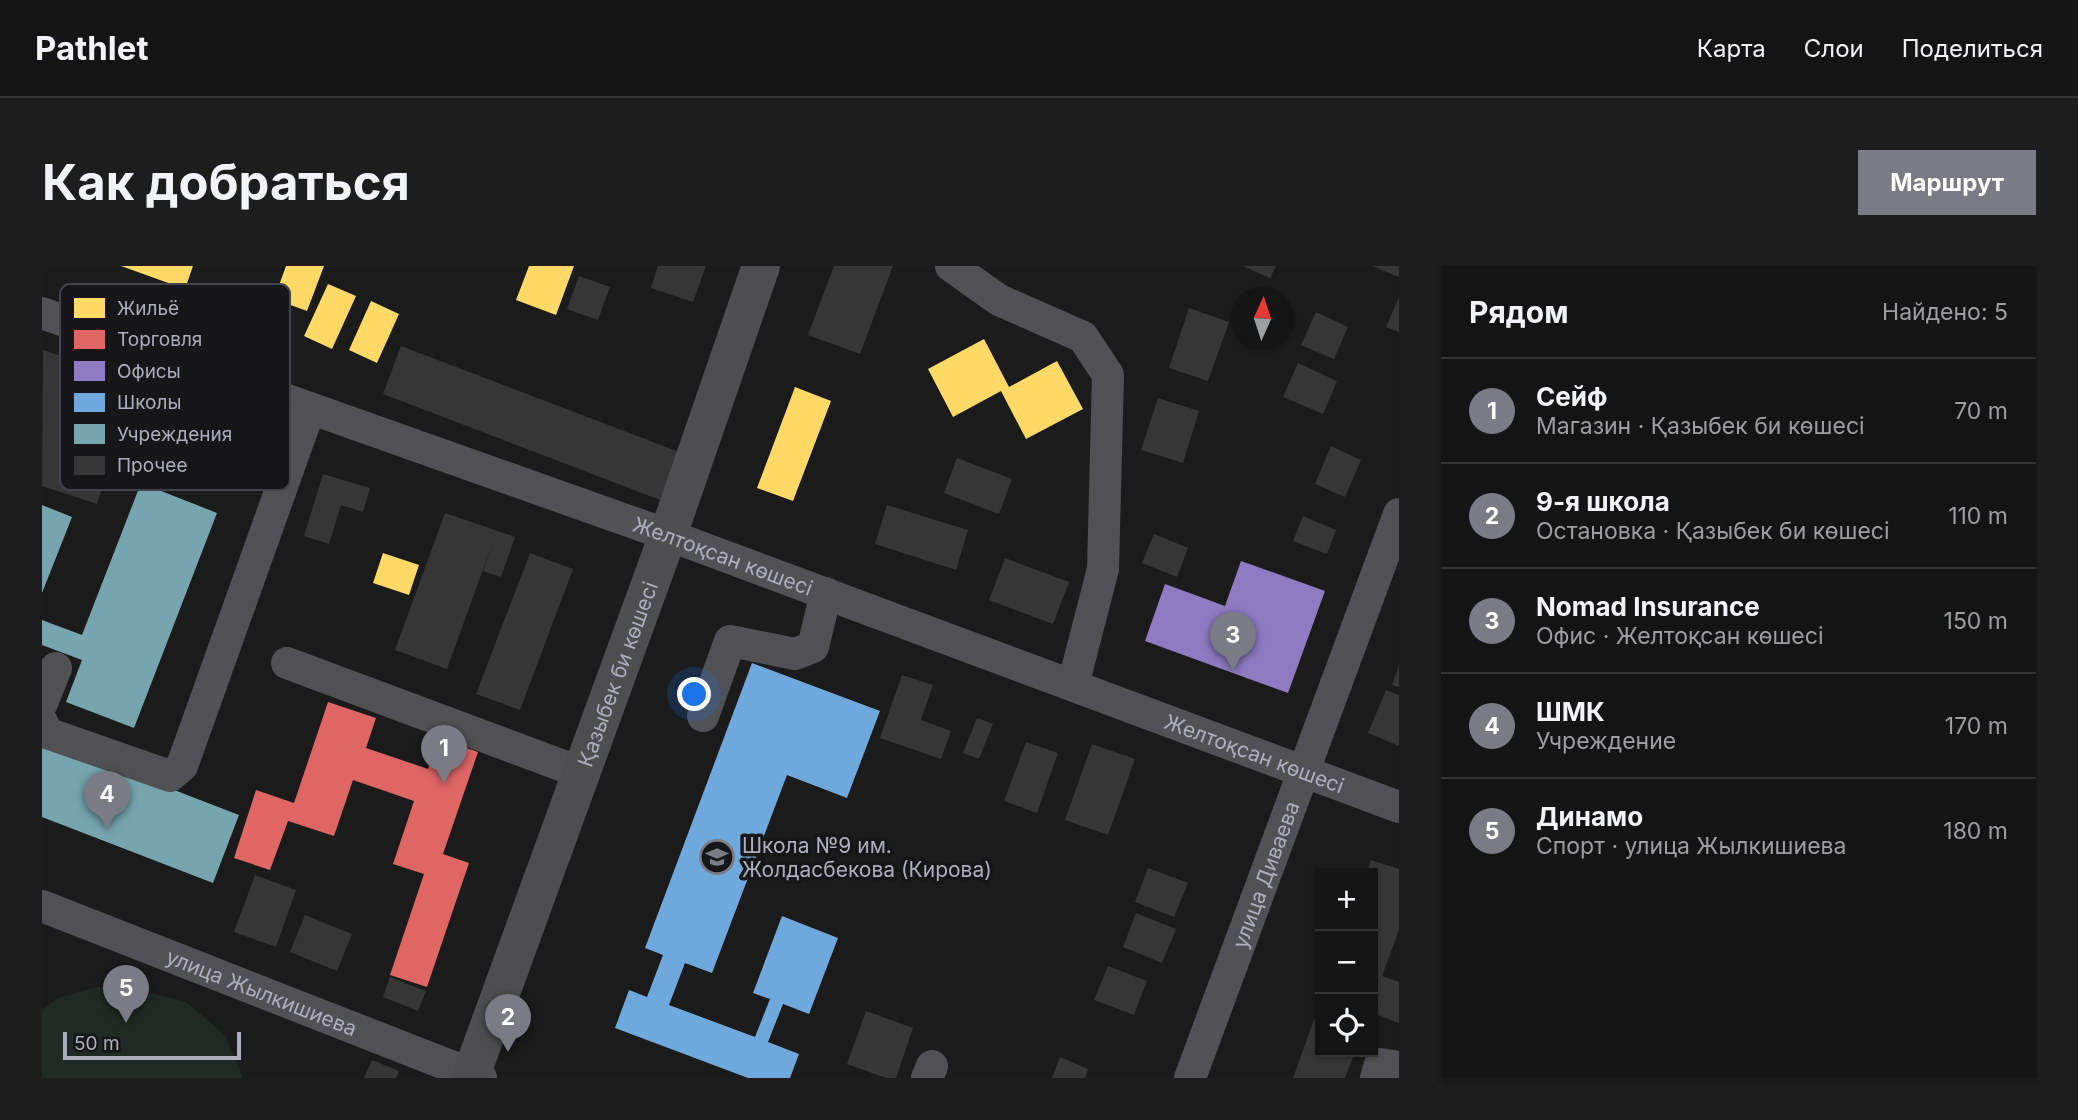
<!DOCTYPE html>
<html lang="ru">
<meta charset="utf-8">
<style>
:root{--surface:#141414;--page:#1d1d1d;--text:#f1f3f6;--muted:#9d9ea0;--line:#333334;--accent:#7a7b84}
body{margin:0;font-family:Inter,sans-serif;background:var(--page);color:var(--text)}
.controls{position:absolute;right:21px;bottom:21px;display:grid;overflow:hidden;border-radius:0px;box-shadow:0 2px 5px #0004}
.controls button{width:63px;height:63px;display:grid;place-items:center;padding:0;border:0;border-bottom:2px solid var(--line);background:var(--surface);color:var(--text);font:35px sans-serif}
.compass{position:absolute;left:1189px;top:21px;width:63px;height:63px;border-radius:50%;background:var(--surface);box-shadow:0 2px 5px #0004;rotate:3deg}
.scale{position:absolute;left:21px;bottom:18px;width:178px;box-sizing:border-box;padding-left:7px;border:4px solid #adaebc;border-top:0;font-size:19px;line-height:24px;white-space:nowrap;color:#adaebc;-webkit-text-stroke:5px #161517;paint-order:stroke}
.you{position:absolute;left:653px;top:429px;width:24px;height:24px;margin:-18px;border:5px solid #fff;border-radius:50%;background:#1a73e8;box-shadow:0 0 0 10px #1a73e833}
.badge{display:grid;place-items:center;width:46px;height:46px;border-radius:50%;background:var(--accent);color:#fff;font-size:23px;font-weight:700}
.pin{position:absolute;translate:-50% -58px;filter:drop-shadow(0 2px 4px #0008)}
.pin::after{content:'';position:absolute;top:37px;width:24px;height:21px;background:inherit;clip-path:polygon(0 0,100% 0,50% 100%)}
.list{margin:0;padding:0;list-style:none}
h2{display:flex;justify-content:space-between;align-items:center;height:91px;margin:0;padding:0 28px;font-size:30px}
h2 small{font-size:23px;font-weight:400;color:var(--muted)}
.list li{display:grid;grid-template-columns:46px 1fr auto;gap:21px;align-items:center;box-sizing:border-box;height:105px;padding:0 28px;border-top:2px solid var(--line)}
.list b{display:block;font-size:26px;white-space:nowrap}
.list p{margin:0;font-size:23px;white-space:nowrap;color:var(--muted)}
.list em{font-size:23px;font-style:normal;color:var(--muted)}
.icon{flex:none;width:38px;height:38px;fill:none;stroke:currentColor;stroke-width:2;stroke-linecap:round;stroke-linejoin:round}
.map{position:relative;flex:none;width:1357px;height:812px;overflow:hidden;border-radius:0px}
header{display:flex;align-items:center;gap:42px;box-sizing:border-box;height:98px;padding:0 35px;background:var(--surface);border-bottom:2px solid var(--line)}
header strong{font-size:33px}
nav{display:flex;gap:38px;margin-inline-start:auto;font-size:24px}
.intro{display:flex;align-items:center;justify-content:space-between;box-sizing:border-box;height:168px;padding:0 42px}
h1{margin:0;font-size:49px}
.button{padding:18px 32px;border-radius:0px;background:var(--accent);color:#fff;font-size:24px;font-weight:700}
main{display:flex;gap:42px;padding:0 42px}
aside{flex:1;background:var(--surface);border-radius:0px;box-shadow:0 2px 5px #0004}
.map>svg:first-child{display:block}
.green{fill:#212924}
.homes{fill:#ffd966}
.shops{fill:#e06666}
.offices{fill:#8e7cc3}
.schools{fill:#6fa8dc}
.public{fill:#76a5af}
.building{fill:#363637}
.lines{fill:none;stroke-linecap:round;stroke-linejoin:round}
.minor{stroke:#515155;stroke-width:32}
.major{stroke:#4e4e51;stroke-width:38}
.labels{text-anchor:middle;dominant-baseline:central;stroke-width:7;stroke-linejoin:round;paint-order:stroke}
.street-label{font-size:21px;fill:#adaebc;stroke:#161517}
.poi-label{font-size:21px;fill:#adaebc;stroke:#161517;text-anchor:start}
.key{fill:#161517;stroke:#434349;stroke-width:2}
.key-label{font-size:19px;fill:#adaebc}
</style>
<header>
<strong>Pathlet</strong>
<nav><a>Карта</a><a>Слои</a><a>Поделиться</a></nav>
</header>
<div class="intro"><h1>Как добраться</h1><a class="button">Маршрут</a></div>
<main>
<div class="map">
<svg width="1357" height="812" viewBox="0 0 1357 812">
<rect width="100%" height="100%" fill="#1b1b1b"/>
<path class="green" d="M55 721 102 725 144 736 183 769 201 812H0V744L16 732Z"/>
<g class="homes">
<path d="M79 0H151L143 23Z"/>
<path d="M244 0H282L265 45 232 33Z"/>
<path d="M487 0H532L514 49 474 34Z"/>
<path d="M286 18 314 30 290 83 262 70Z"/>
<path d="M329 35 357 48 335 97 307 84Z"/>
<path d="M942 73 967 121 1015 95 1041 143 984 173 959 125 911 151 886 103Z"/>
<path d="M753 121 789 135 751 235 715 222Z"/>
<path d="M341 287 377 299 367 329 331 317Z"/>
</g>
<path class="shops" d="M286 436 334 452 324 482 386 503 396 472 436 486 401 588 427 597 385 721 348 709 382 608 351 598 372 535 311 514 292 570 246 555 228 604 192 592 214 524 252 537Z"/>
<path class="offices" d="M1199 295 1283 325 1246 427 1103 375 1123 318 1183 340Z"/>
<path class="schools" d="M710 397 838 445 805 532 745 509 670 707 643 697 627 739 713 771 728 733 711 727 740 650 796 672 767 748 741 738 726 776 757 788 748 812H706L573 762 587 724 605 731 621 689 603 682Z"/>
<g class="public">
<path d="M99 217 175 247 92 462 24 436 40 394 0 379V354L40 369Z"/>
<path d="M0 239 30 251 0 327Z"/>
<path d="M0 473 197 549 171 617 0 551Z"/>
</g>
<g class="building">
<path d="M616 0H664L651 36 609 22Z"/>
<path d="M792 0H851L818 88 766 69Z"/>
<path d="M1201 0H1234L1228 12Z"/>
<path d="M1330 0H1357V11Z"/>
<path d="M537 10 568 21 556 54 525 43Z"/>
<path d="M1357 31V66L1344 61Z"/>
<path d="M1147 42 1187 56 1166 115 1127 102Z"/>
<path d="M1274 46 1306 61 1292 93 1259 79Z"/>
<path d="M359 80 645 189 626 237 341 128Z"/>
<path d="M1 84 51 101 20 195 64 209 55 238 0 220Z"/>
<path d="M1256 97 1295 115 1281 148 1241 131Z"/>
<path d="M1116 132 1157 145 1141 197 1099 184Z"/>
<path d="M1289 180 1319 194 1303 231 1273 218Z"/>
<path d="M915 192 970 213 957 248 902 227Z"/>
<path d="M281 208 328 222 321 246 299 239 287 278 262 270Z"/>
<path d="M845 239 926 264 914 304 833 278Z"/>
<path d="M403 247 473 271 459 311 441 305 452 273 405 403 353 384Z"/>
<path d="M1261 250 1294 264 1285 288 1251 275Z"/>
<path d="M1112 268 1146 282 1135 311 1100 297Z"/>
<path d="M488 287 531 303 478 444 434 428Z"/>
<path d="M963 292 1027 316 1011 358 947 334Z"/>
<path d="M1357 400V421L1350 419Z"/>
<path d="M860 409 891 419 879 454 909 465 899 493 838 472Z"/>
<path d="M1344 424 1357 429V480L1326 467Z"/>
<path d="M935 452 951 458 937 493 921 487Z"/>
<path d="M984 476 1016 487 995 547 962 535Z"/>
<path d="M1050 478 1093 493 1066 569 1023 554Z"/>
<path d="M1329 594 1357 603V664L1340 710 1357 716V757L1331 747V607H1325Z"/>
<path d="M1106 602 1146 617 1132 651 1093 636Z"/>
<path d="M213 609 254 624 234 681 192 666Z"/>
<path d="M1094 647 1134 663 1120 697 1081 681Z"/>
<path d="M263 649 310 668 295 705 248 686Z"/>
<path d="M1066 700 1105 715 1092 749 1052 734Z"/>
<path d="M348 711 384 725 376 745 341 731Z"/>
<path d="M1278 737V786H1313L1303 812H1251Z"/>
<path d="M824 745 871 762 854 812H844L805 798Z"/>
<path d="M1018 791 1046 803 1043 812H1010Z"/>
<path d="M330 794 357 805 354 812H322Z"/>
</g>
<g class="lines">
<g class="minor">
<path d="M909 0 957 34 1041 71 1066 109 1061 303 1031 419"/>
<path id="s1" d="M0 47 626 269 1357 541"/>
<path d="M245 397 540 507"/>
<path d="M0 437 14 402"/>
<path d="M661 450 688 375 753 388 771 381 784 327"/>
<path d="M0 456 5 467 128 510 140 500 268 142"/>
<path id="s2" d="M0 640 439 812"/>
<path d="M885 812 890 800"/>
<path id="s3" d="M1148 812 1357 248"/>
<path d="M1334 812 1338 798 1357 801"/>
</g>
<path class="major" id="s4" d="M428 812 626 269 719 0"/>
</g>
<defs>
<g id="school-ring" transform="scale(1.75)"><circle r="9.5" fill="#161517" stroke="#7a7b84" stroke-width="1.5"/><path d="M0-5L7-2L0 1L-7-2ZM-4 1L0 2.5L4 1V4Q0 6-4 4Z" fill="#7a7b84"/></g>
</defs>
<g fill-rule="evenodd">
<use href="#school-ring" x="675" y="591"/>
</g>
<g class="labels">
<g class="street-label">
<text stroke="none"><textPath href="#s1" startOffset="723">Желтоқсан көшесі</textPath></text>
<text stroke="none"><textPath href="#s4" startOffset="430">Қазыбек би көшесі</textPath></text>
<text stroke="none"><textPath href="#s1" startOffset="1290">Желтоқсан көшесі</textPath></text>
<text stroke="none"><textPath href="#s3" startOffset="217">улица Диваева</textPath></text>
<text stroke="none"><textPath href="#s2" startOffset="236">улица Жылкишиева</textPath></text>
</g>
<g class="poi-label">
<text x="700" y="579">Школа №9 им.<tspan x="700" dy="24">Жолдасбекова (Кирова)</tspan></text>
</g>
</g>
<rect x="18" y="18" width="230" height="206" rx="10" class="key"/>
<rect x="32" y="32" width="31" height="20" fill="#ffd966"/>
<rect x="32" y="64" width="31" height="19" fill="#e06666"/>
<rect x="32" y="95" width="31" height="20" fill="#8e7cc3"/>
<rect x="32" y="127" width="31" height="19" fill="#6fa8dc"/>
<rect x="32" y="158" width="31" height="20" fill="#76a5af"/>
<rect x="32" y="190" width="31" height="19" fill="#363637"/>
<g class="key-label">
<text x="75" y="49">Жильё</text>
<text x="75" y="80">Торговля</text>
<text x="75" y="112">Офисы</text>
<text x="75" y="143">Школы</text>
<text x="75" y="175">Учреждения</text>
<text x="75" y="206">Прочее</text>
</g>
</svg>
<div class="controls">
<button>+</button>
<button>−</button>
<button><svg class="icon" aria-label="locate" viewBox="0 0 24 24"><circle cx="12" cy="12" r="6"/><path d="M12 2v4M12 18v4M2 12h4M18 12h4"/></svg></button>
</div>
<svg class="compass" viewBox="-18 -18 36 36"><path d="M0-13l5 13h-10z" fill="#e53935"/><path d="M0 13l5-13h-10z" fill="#9d9ea0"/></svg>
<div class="scale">50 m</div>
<div class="you"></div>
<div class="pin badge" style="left:402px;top:517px">1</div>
<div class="pin badge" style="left:466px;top:786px">2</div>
<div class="pin badge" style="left:1191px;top:404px">3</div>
<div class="pin badge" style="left:65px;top:563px">4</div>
<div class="pin badge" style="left:84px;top:757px">5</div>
</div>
<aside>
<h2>Рядом<small>Найдено: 5</small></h2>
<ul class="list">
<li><span class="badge">1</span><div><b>Сейф</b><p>Магазин · Қазыбек би көшесі</p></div><em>70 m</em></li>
<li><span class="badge">2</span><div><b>9-я школа</b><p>Остановка · Қазыбек би көшесі</p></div><em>110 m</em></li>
<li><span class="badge">3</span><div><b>Nomad Insurance</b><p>Офис · Желтоқсан көшесі</p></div><em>150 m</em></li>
<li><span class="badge">4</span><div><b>ШМК</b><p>Учреждение</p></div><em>170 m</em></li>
<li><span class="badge">5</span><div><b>Динамо</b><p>Спорт · улица Жылкишиева</p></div><em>180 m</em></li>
</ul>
</aside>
</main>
